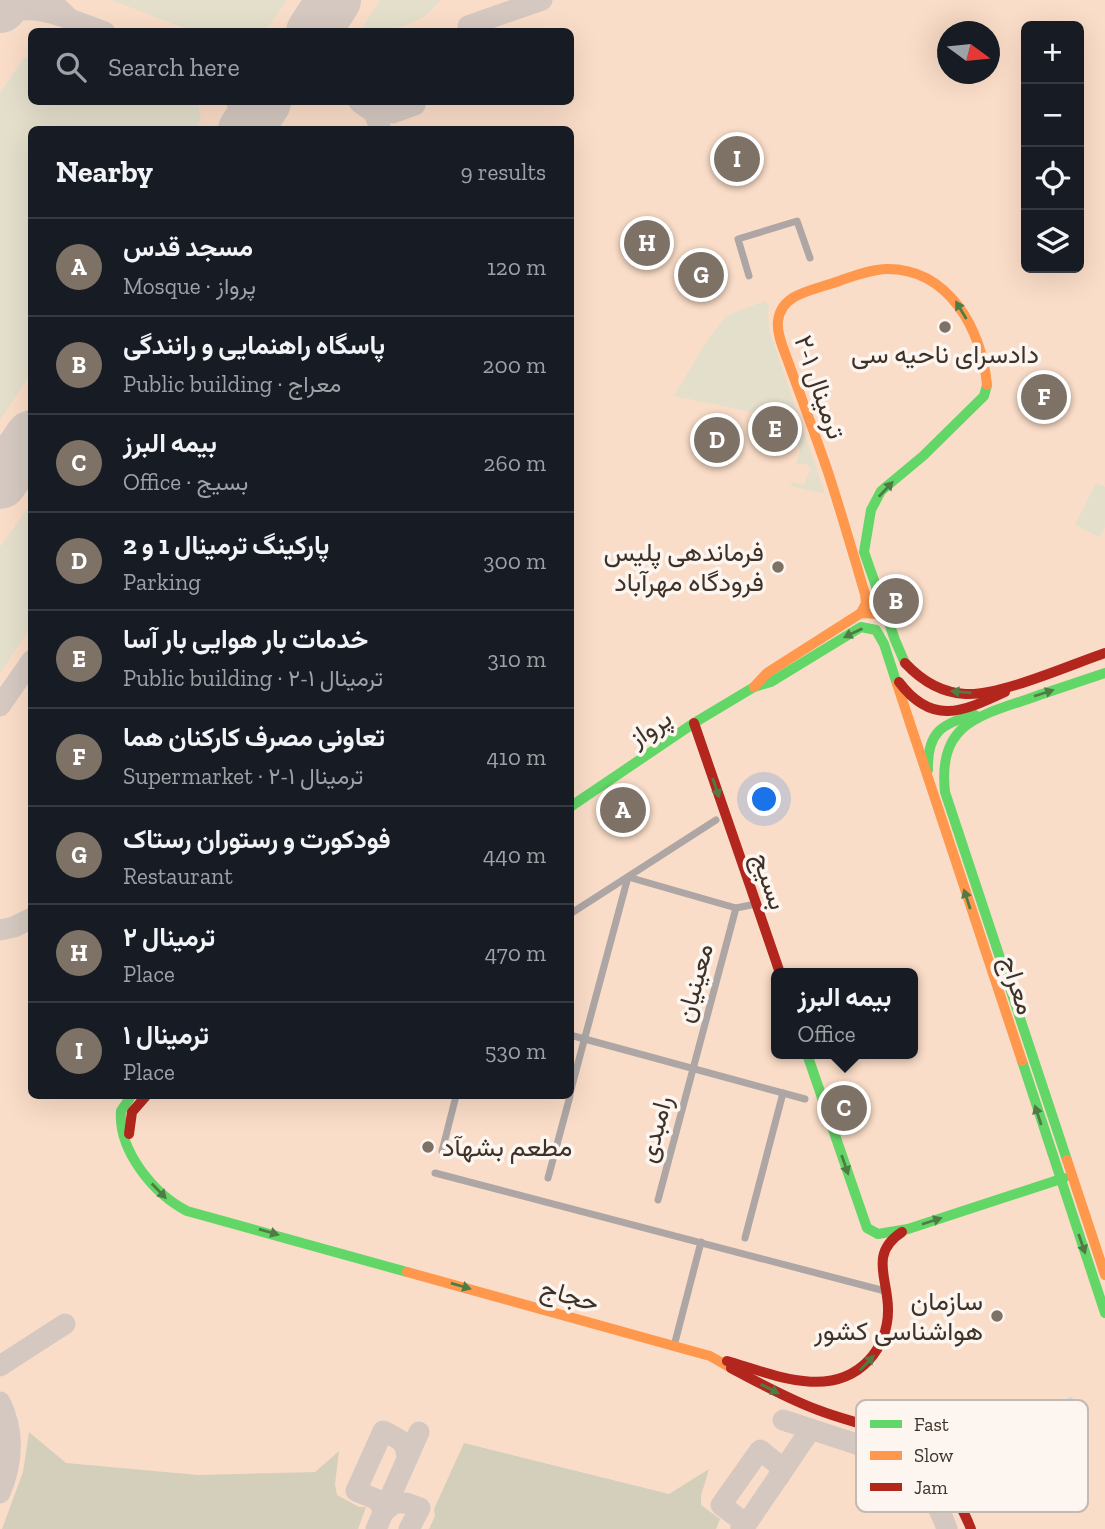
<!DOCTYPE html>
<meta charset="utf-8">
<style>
:root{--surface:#171b24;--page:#20242c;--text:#f1f3f6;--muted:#9ea1a6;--line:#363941;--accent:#7e7166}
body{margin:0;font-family:"Zilla Slab",Vazirmatn,serif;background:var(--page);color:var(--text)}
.controls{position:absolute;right:21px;top:21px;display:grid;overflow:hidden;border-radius:10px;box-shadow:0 7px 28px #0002}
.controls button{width:63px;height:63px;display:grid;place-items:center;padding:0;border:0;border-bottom:2px solid var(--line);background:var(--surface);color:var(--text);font:35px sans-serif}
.compass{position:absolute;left:937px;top:21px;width:63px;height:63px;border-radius:50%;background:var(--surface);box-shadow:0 7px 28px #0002;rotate:105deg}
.you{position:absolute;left:765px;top:800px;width:24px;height:24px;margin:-18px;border:5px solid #fff;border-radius:50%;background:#1a73e8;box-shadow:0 0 0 10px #1a73e833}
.badge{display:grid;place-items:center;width:46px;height:46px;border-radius:50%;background:var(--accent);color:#fff;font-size:23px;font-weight:700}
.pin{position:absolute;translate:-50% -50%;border:4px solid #fff;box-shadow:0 2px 7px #0006}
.popup{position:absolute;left:771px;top:968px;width:147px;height:91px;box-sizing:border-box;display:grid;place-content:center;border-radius:10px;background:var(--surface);filter:drop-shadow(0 2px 5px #0005);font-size:23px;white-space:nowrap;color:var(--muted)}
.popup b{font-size:26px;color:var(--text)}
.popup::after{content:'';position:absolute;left:50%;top:100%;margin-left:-14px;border:14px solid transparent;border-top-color:var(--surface)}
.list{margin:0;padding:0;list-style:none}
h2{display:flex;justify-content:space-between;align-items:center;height:91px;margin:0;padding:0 28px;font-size:30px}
h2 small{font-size:23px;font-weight:400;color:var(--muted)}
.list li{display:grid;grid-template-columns:46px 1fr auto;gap:21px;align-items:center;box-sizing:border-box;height:98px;padding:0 28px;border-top:2px solid var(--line)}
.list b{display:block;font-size:26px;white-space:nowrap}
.list p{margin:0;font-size:23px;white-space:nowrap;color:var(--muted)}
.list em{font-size:23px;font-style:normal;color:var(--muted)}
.icon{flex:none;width:38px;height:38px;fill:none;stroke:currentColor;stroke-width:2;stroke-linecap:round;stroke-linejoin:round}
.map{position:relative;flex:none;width:1105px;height:1529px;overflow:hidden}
.search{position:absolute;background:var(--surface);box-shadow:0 7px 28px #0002;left:28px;top:28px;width:546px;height:77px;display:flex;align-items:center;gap:18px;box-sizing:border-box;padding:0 24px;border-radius:10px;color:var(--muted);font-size:26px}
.panel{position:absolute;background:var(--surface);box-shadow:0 7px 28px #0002;left:28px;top:126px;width:546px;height:973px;border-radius:10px}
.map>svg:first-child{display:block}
.built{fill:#faddc8;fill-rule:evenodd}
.green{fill:#e4dfcb}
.forest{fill:#d4cfba}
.water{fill:#ced6e4}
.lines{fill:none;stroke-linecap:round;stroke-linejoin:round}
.taxiway{stroke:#d4c8c0;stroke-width:21}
.runway{stroke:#d4c8c0;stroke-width:54}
.street{stroke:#ada6a4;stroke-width:7}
.fast{stroke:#63d668;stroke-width:10}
.slow{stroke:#ff974d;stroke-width:10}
.jam{stroke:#b3261e;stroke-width:10}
.oneway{fill:#4f7c45}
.poi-dot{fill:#7e7166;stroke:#fcf5f0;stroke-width:2.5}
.labels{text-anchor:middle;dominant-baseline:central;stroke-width:7;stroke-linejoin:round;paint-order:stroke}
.poi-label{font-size:26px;fill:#3e3228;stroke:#fcf5f0;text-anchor:end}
.street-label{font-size:26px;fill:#3e3228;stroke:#fcf5f0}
.key{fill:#fcf5f0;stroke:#c3bab4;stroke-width:2}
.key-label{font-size:19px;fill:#3e3228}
</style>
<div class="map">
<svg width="1105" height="1529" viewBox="0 0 1105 1529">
<rect width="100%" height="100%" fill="#f4e5da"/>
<path class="built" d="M0 0H1105V1529H0ZM1026 26H1079V268H1026ZM32 32H570V102H32ZM948 32H990V74H948ZM32 130H570V1096H32ZM776 973H912V1054H776Z"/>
<g class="green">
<path d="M111 0H287L266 30 262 31H192Z"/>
<path d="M380 0H440C421 27 390 32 360 31Z"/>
<path d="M31 56 32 102H198L201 120 195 129 32 130 31 373 0 420V92L24 58Z"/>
<path d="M764 301 769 305 768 316 770 332 825 494 792 486 790 482 804 484 811 469 806 464H796L800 450 797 442 781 437 787 410 752 412 674 396 706 342 726 316Z"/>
<path d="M1096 483 1105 487V527L1100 537 1075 525Z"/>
<path d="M31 504V627L0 673V547Z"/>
</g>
<g class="forest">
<path d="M29 1432 66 1463 198 1475 315 1472 339 1451 335 1484 337 1495 359 1507H366L358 1529H2L23 1472Z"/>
<path d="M464 1443 669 1494 709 1469 701 1496V1505L720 1519 716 1529H429L435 1516 434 1509Z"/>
</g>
<path class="water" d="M1072 1397 1080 1422 1071 1425 1063 1400Z"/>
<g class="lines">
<g class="taxiway">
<path d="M59 12 70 19 105 32"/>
<path d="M0 16C26 5 44 10 70 19L50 0"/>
<path d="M468 26 542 0"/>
<path d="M320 32 326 13"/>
<path d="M237 102 239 109 238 130"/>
<path d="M264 102H265"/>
<path d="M359 102 374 113 381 130"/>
<path d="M374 113H393L415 105"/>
<path d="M0 706 32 660"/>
<path d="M0 930 14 927 32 918"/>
<path d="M0 1366 65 1324"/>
<path d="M0 1402C15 1432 13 1462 0 1493"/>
<path d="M783 1420 890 1455C918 1474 936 1497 947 1529"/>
<path d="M407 1459C406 1440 399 1439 383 1431L356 1491 378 1500 384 1512 394 1503H406L420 1508 409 1529"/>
<path d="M376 1529 419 1432"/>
<path d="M741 1529V1520L721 1505 760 1450 780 1466 779 1477"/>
<path d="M743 1529 811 1429"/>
</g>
<g class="runway">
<path d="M0 6 4 0"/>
<path d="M313 32 334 0"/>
<path d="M245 130 264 102"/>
<path d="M0 482 32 437"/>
</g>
<g class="street">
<path d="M749 276 738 239 797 221 810 258"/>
<path d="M570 914 716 820"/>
<path d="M570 1035 805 1099"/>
<path d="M570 1093 628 877 736 908 756 904"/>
<path d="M442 1151 456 1096"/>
<path d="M435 1173 885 1291"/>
<path d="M548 1178 570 1096"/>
<path d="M658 1200 736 908"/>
<path d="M745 1238 783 1093"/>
<path d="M674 1346 701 1242"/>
</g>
<g class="fast">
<path d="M905 663 895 640 864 552 871 510 881 491 923 456 984 396 987 385"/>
<path d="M928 770C927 733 941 723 975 715"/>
<path d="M570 807 694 723 754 687 771 682 861 627 876 630 884 644 897 684"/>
<path d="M807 1054 867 1228 878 1234 908 1229 1064 1178"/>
<path d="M1022 1061 1105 1313"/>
<path d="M131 1096 121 1111C118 1151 154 1194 187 1211L407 1272"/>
<path d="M1067 1160 945 792C938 726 974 717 1028 699 1053 690 1079 682 1105 673"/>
</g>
<g class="slow">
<path d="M861 613 866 603 865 594C853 553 841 512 828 472 816 437 803 402 790 367 786 354 776 335 778 321 781 295 809 291 830 284 848 278 867 270 886 269 948 268 982 329 987 385"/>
<path d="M897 684 1022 1061"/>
<path d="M754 687 767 673 861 613 878 614 888 621"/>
<path d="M1067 1160 1105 1275"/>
<path d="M407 1272 710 1356 731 1368"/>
</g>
<g class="jam">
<path d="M905 663C921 680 942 693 966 694 1000 696 1070 665 1105 653"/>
<path d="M899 682C932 726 962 712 1005 692"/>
<path d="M694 723 780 973"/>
<path d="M129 1134 132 1112 146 1096"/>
<path d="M727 1361C772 1374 831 1401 869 1360 881 1347 888 1329 888 1311 889 1280 868 1254 902 1232"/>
<path d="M731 1368C759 1383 788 1399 818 1410 836 1417 856 1422 874 1428 923 1446 952 1481 971 1529"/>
</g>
</g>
<defs><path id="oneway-solid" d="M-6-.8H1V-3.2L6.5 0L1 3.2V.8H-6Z" transform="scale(1.75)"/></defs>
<g class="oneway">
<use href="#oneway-solid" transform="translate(961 310) rotate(-121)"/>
<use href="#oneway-solid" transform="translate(886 489) rotate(-47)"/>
<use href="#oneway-solid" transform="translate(853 633) rotate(154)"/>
<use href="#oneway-solid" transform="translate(961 692) rotate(-175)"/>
<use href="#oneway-solid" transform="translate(1044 693) rotate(-18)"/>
<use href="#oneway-solid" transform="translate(716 788) rotate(71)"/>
<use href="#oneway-solid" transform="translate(967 899) rotate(-108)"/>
<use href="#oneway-solid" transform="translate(1038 1115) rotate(-108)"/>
<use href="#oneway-solid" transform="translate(845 1165) rotate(71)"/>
<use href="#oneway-solid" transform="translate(159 1191) rotate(46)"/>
<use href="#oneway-solid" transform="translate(932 1221) rotate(-18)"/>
<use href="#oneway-solid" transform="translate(269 1232) rotate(16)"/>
<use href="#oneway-solid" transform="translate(1082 1244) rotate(71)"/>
<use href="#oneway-solid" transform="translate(461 1286) rotate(16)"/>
<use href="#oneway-solid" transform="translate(867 1363) rotate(-46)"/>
<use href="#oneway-solid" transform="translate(770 1389) rotate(27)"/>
</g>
<g class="poi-dot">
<circle cx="945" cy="327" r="7"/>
<circle cx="778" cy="567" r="7"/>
<circle cx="428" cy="1147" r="7"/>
<circle cx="997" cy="1316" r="7"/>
</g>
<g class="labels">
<g class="poi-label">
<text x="945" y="354" text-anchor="middle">دادسرای ناحیه سی</text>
<text x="764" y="552">فرماندهی پلیس<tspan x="764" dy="30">فرودگاه مهرآباد</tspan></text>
<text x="442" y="1147" text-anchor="start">مطعم بشهآد</text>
<text x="983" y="1301">سازمان<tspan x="983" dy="30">هواشناسی کشور</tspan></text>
</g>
<g class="street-label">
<text transform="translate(820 387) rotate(71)">ترمینال ۱-۲</text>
<text transform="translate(650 728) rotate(-34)">پرواز</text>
<text transform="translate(770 881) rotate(71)">بسیج</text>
<text transform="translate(694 983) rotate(-75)">معینیان</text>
<text transform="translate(1018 985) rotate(72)">معراج</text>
<text transform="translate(655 1129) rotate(-75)">رامبدی</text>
<text transform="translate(570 1295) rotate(16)">حجاج</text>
</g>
</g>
<rect x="856" y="1400" width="232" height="112" rx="10" class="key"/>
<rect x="870" y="1420" width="32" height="8" fill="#63d668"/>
<rect x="870" y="1451" width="32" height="9" fill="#ff974d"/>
<rect x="870" y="1483" width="32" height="8" fill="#b3261e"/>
<g class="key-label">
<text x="914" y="1431">Fast</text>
<text x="914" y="1462">Slow</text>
<text x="914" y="1494">Jam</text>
</g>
</svg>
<div class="controls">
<button>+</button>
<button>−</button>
<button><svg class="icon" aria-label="locate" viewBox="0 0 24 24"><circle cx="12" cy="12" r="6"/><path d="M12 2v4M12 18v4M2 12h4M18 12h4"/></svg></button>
<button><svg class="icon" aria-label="layers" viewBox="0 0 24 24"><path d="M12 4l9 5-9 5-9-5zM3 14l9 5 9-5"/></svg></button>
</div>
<svg class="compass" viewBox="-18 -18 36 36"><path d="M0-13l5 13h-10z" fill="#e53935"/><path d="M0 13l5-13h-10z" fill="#9ea1a6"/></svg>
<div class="you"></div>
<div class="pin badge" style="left:623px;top:810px">A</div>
<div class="pin badge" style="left:896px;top:601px">B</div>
<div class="pin badge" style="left:844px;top:1108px">C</div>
<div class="popup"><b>بیمه البرز</b>Office</div>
<div class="pin badge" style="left:717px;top:440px">D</div>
<div class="pin badge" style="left:775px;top:429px">E</div>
<div class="pin badge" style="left:1044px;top:397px">F</div>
<div class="pin badge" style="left:701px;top:275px">G</div>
<div class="pin badge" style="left:647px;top:243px">H</div>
<div class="pin badge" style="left:737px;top:159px">I</div>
<div class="search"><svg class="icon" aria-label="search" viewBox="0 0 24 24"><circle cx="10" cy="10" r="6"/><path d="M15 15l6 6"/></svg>Search here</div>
<section class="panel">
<h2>Nearby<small>9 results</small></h2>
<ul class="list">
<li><span class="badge">A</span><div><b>مسجد قدس</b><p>Mosque · پرواز</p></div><em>120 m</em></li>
<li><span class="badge">B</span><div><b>پاسگاه راهنمایی و رانندگی</b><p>Public building · معراج</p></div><em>200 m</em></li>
<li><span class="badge">C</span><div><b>بیمه البرز</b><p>Office · بسیج</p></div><em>260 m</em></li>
<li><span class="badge">D</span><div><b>پارکینگ ترمینال 1 و 2</b><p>Parking</p></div><em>300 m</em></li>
<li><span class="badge">E</span><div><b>خدمات بار هوایی بار آسا</b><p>Public building · ترمینال ۱-۲</p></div><em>310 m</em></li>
<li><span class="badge">F</span><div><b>تعاونی مصرف کارکنان هما</b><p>Supermarket · ترمینال ۱-۲</p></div><em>410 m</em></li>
<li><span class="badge">G</span><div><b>فودکورت و رستوران رستاک</b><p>Restaurant</p></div><em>440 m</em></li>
<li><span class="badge">H</span><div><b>ترمینال ۲</b><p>Place</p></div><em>470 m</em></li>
<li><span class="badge">I</span><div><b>ترمینال ۱</b><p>Place</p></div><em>530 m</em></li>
</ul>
</section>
</div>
